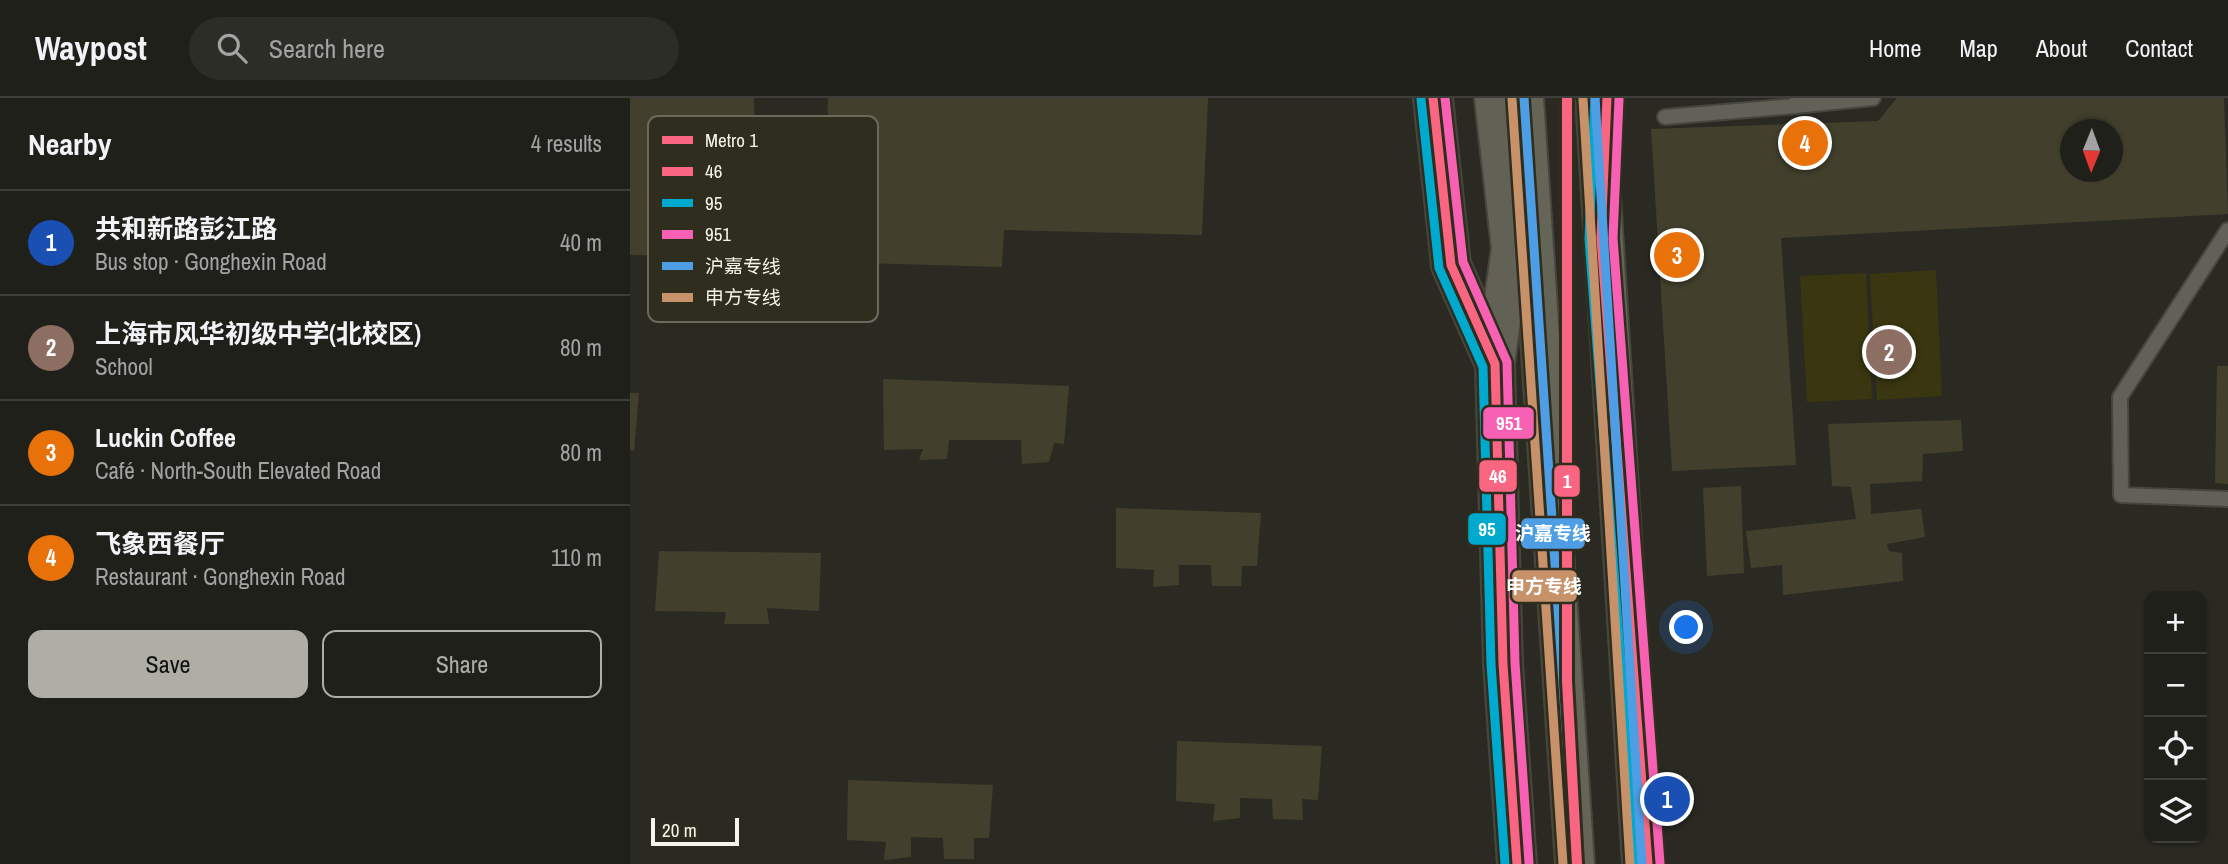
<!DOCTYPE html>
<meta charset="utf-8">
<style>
:root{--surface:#20201a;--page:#2d2d27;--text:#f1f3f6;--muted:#a2a3a2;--line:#3d3e39;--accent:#afaea5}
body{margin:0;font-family:"Archivo Narrow","Noto Sans SC",sans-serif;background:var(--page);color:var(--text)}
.controls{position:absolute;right:21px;bottom:21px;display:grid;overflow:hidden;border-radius:14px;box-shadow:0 2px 5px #0004}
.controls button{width:63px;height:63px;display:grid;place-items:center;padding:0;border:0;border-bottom:2px solid var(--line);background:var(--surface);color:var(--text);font:35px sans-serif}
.compass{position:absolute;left:1430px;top:21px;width:63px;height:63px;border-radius:50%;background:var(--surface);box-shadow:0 2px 5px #0004;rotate:181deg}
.scale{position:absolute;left:21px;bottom:18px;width:88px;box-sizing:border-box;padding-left:7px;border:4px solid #f6f5ec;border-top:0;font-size:19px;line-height:24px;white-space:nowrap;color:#f6f5ec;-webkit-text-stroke:5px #2e2d1e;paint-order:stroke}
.you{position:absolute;left:1057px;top:530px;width:24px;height:24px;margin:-18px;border:5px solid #fff;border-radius:50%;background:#1a73e8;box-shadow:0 0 0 10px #1a73e833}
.badge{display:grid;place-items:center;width:46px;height:46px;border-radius:50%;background:var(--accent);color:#fff;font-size:23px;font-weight:700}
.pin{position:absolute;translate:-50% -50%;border:4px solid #fff;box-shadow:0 2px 7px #0006}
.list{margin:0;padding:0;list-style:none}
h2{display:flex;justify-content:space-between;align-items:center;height:91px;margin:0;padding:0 28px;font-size:30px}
h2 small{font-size:23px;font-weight:400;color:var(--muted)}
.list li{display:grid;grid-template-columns:46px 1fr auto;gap:21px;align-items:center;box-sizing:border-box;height:105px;padding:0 28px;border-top:2px solid var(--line)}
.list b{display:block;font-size:26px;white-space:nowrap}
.list p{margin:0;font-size:23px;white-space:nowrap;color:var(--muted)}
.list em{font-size:23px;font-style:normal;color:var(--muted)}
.actions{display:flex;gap:14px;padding:21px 28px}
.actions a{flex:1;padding:16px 0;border:2px solid var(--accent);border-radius:14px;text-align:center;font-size:24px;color:var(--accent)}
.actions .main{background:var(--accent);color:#111}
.icon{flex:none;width:38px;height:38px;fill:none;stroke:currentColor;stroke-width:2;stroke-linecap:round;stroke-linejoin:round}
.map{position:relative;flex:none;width:1598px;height:766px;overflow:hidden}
header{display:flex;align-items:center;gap:42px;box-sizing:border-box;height:98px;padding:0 35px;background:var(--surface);border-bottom:2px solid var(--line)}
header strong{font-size:33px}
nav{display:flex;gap:38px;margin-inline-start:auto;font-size:24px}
.search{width:490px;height:63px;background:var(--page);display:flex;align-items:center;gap:18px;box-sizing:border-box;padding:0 24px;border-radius:38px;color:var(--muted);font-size:26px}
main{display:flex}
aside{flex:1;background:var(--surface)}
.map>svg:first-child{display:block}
.green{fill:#3a3610}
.building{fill:#42402d;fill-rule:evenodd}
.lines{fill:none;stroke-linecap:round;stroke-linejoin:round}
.service-casing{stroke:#46463f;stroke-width:18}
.primary-casing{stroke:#46463f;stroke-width:42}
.trunk-casing{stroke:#46463f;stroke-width:42}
.service{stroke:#626157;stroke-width:14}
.primary{stroke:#616155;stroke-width:38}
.trunk{stroke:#646457;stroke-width:38}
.trunk-bridge-casing{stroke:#46463f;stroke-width:42;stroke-linecap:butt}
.trunk-bridge{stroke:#646457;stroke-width:38}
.bus-1-casing{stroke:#2e2d1e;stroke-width:14}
.bus-2-casing{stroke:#2e2d1e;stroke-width:14}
.bus-3-casing{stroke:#2e2d1e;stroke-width:14}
.bus-4-casing{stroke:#2e2d1e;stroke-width:14}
.bus-5-casing{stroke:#2e2d1e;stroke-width:14}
.bus-1{stroke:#fa6682;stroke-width:9}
.bus-2{stroke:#00a9ce;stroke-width:9}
.bus-3{stroke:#f860b3;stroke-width:9}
.bus-4{stroke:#4d9ee5;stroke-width:9}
.bus-5{stroke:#c7916a;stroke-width:9}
.metro-1-casing{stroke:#2e2d1e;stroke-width:16}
.metro-1{stroke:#fa6682;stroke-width:10}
.key{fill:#2e2d1e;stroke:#6a695c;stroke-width:2}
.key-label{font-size:19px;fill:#f6f5ec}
.line-badge{stroke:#2e2d1e;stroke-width:2.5}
.badge-label{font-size:19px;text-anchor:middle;font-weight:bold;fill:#fff}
</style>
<header>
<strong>Waypost</strong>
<div class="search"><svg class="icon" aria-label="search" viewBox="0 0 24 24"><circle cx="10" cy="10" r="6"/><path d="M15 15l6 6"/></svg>Search here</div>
<nav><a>Home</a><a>Map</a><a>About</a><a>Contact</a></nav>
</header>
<main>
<aside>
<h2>Nearby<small>4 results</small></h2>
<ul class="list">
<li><span class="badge" style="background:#1a4fb4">1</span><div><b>共和新路彭江路</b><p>Bus stop · Gonghexin Road</p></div><em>40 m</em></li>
<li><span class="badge" style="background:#8d6e63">2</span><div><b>上海市风华初级中学(北校区)</b><p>School</p></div><em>80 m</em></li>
<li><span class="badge" style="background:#e8710a">3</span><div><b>Luckin Coffee</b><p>Café · North-South Elevated Road</p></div><em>80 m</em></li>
<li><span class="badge" style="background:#e8710a">4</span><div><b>飞象西餐厅</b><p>Restaurant · Gonghexin Road</p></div><em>110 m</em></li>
</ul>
<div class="actions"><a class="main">Save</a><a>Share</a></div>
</aside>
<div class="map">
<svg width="1598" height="766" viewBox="0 0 1598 766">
<rect width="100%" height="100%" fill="#2a2a22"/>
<g class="green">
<path d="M1306 172 1312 298 1247 302 1240 176Z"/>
<path d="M1236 175 1242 301 1177 304 1170 178Z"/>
</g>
<g class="building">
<path d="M0 0H124L125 46 197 52 198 0H578L572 137 374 132 372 169 199 164V79L122 78 121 159 0 157Z"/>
<path d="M1267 0H1594L1598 116 1151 140 1166 367 1042 373 1021 31 1248 23ZM1440 32H1482V74H1440Z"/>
<path d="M1587 268H1598V386L1585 385Z"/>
<path d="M253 281 439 288 434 346 424 345 419 364 392 366 391 342H319L317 361 289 362 293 351 254 352Z"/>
<path d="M0 295H9L4 353 0 352Z"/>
<path d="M1331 322 1333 353 1293 356 1292 383 1240 386 1241 416 1291 411 1295 439 1257 446 1259 453 1272 455 1273 483 1153 497 1152 467 1121 470 1116 433 1226 421 1221 389 1202 388 1198 326Z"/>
<path d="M1111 388 1114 475 1077 478 1073 390Z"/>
<path d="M486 410 631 415 627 468H612L611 488H582L581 467H549V487L523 489 524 472 486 470Z"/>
<path d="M29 453 191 455 189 513 137 510 139 526H94L96 514 25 513Z"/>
<path d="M547 643 692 648 688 702 672 701 673 722 643 721 642 701 610 700V720L583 723 585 706 546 703Z"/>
<path d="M218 682 363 687 359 740H344V761H314L313 740 281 739V759L254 762 256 744 217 742Z"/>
</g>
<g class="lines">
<g class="service-casing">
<g id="service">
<path d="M1165 8 1243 0"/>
<path d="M1035 19 1165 8 1168 0"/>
<path d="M1598 132 1490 299 1491 397 1598 401"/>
</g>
</g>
<g class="primary-casing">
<g id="primary">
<path d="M803 0 821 167 865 266 873 566 887 766"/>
<path d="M864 0 881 150 865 266"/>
</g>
</g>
<g class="trunk-casing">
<path id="trunk" d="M894 0 945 766"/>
</g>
<use href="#service" class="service"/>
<use href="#primary" class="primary"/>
<use href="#trunk" class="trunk"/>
<g class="trunk-bridge-casing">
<path id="trunk-bridge" d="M965 0 1012 766"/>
</g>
<use href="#trunk-bridge" class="trunk-bridge"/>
<g class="bus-1-casing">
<g id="bus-1">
<path d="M803 0 821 167 865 266 873 566 887 766"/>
<path d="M977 0 971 140 1018 766"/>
</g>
</g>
<g class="bus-2-casing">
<g id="bus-2">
<path d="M965 0 959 141 1006 766"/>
<path d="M791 1 809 170 853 269 861 566 875 766"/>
</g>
</g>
<g class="bus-3-casing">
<g id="bus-3">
<path d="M815 0 833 164 877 264 885 565 899 765"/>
<path d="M989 1 983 140 1030 765"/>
</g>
</g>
<g class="bus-4-casing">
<g id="bus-4">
<path d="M894 0 945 766"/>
<path d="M965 0 1012 766"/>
</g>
</g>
<g class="bus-5-casing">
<g id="bus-5">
<path d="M882 1 933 766"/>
<path d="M953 1 1000 766"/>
</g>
</g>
<use href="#bus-1" class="bus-1"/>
<use href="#bus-2" class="bus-2"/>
<use href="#bus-3" class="bus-3"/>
<use href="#bus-4" class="bus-4"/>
<use href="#bus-5" class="bus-5"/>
<g class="metro-1-casing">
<path id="metro-1" d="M937 0V583L947 766"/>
</g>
<use href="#metro-1" class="metro-1"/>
</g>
<rect x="18" y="18" width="230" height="206" rx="10" class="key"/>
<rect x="32" y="38" width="31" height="8" fill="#fa6682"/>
<rect x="32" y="69" width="31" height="9" fill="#fa6682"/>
<rect x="32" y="101" width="31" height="8" fill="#00a9ce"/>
<rect x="32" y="132" width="31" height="9" fill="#f860b3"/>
<rect x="32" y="164" width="31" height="8" fill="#4d9ee5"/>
<rect x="32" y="195" width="31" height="9" fill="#c7916a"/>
<g class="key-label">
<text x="75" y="49">Metro 1</text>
<text x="75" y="80">46</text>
<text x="75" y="112">95</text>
<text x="75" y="143">951</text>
<text x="75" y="175">沪嘉专线</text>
<text x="75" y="206">申方专线</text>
</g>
<g class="line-badge">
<rect x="852" y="308" width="53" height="34" rx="7" fill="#f860b3"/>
<rect x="848" y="361" width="40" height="34" rx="7" fill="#fa6682"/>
<rect x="923" y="366" width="28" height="34" rx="7" fill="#fa6682"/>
<rect x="837" y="414" width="40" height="34" rx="7" fill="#00a9ce"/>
<rect x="890" y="419" width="66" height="33" rx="7" fill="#4d9ee5"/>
<rect x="881" y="471" width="67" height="34" rx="7" fill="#c7916a"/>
</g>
<g class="badge-label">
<text x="879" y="332">951</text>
<text x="868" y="385">46</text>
<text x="937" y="390">1</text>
<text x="857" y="438">95</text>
<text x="923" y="442">沪嘉专线</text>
<text x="914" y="495">申方专线</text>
</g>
</svg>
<div class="controls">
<button>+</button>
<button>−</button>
<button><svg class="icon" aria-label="locate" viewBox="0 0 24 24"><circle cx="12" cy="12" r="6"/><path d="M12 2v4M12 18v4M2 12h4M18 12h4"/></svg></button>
<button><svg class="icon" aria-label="layers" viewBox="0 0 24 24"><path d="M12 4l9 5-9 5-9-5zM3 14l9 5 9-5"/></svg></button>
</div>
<svg class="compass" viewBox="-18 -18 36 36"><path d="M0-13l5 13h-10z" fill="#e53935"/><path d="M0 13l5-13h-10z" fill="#a2a3a2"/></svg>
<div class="scale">20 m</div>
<div class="you"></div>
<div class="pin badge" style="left:1037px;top:701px;background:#1a4fb4">1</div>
<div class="pin badge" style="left:1259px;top:254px;background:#8d6e63">2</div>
<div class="pin badge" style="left:1047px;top:157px;background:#e8710a">3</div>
<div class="pin badge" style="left:1175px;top:45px;background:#e8710a">4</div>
</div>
</main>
